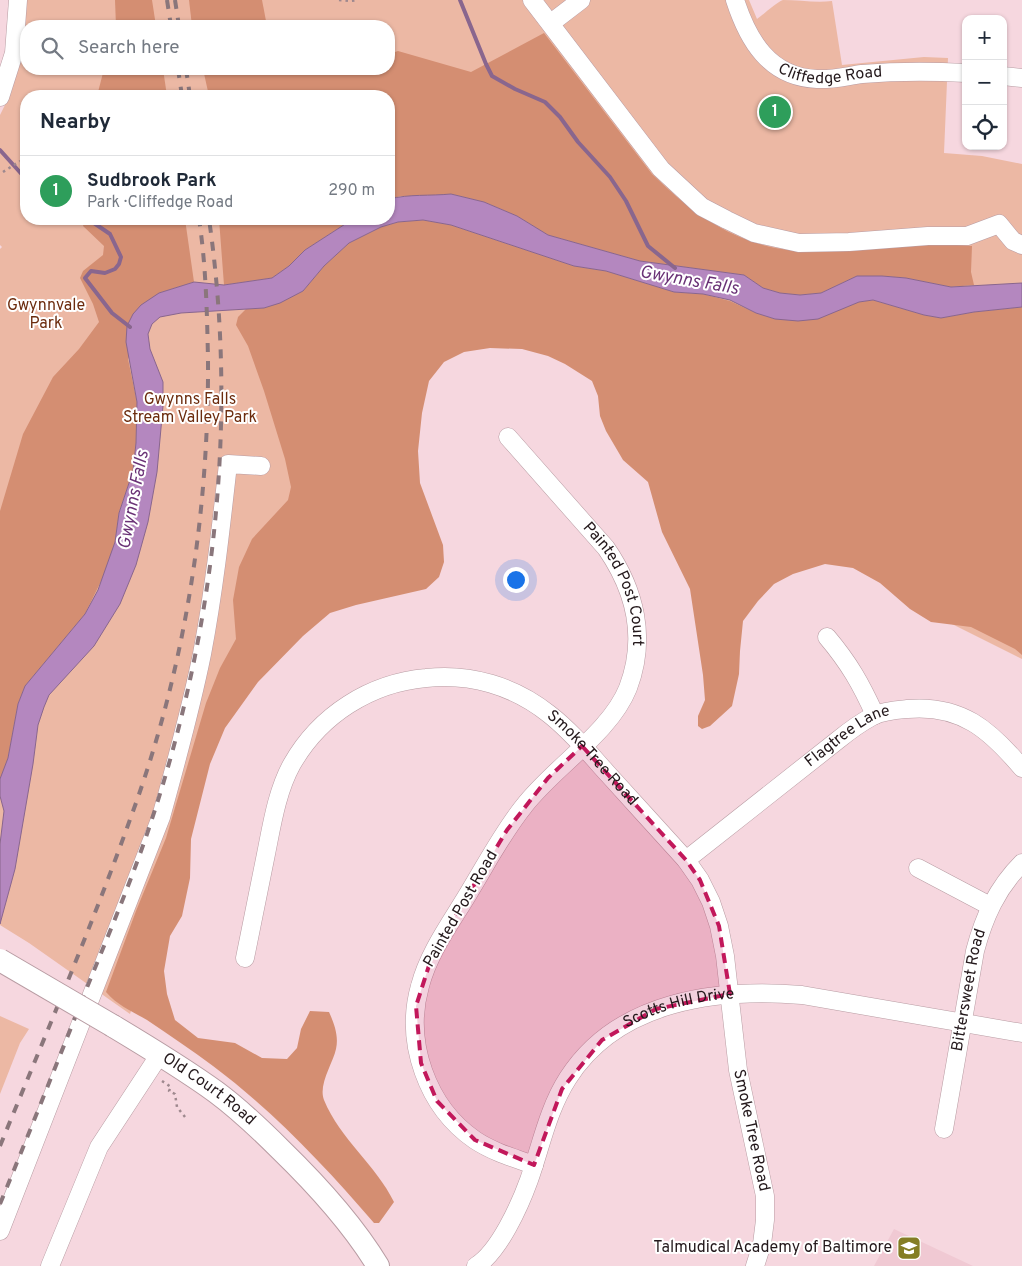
<!DOCTYPE html>
<meta charset="utf-8">
<style>
:root{--surface:#fff;--page:#f6f6f7;--text:#1f2937;--muted:#747a83;--line:#e0e1e3;--accent:#0f766e}
body{margin:0;font-family:Overpass,sans-serif;background:var(--page);color:var(--text)}
.controls{position:absolute;right:15px;top:15px;display:grid;overflow:hidden;border-radius:10px;box-shadow:0 1px 4px #0004}
.controls button{width:45px;height:45px;display:grid;place-items:center;padding:0;border:0;border-bottom:1px solid var(--line);background:var(--surface);color:var(--text);font:25px sans-serif}
.you{position:absolute;left:515px;top:579px;width:18px;height:18px;margin:-12px;border:4px solid #fff;border-radius:50%;background:#1a73e8;box-shadow:0 0 0 8px #1a73e833}
.badge{display:grid;place-items:center;width:32px;height:32px;border-radius:50%;background:var(--accent);color:#fff;font-size:16px;font-weight:700}
.pin{position:absolute;translate:-50% -50%;border:2px solid #fff;box-shadow:0 1px 5px #0006}
.list{margin:0;padding:0;list-style:none}
h2{display:flex;justify-content:space-between;align-items:center;height:65px;margin:0;padding:0 20px;font-size:21px}
h2 small{font-size:16px;font-weight:400;color:var(--muted)}
.list li{display:grid;grid-template-columns:32px 1fr auto;gap:15px;align-items:center;box-sizing:border-box;height:70px;padding:0 20px;border-top:1px solid var(--line)}
.list b{display:block;font-size:19px;white-space:nowrap}
.list p{margin:0;font-size:16px;white-space:nowrap;color:var(--muted)}
.list em{font-size:16px;font-style:normal;color:var(--muted)}
.icon{flex:none;width:28px;height:28px;fill:none;stroke:currentColor;stroke-width:2;stroke-linecap:round;stroke-linejoin:round}
.map{position:relative;flex:none;width:1022px;height:1266px;overflow:hidden}
.search{position:absolute;background:var(--surface);box-shadow:0 1px 4px #0004;left:20px;top:20px;width:375px;height:55px;display:flex;align-items:center;gap:12px;box-sizing:border-box;padding:0 18px;border-radius:20px;color:var(--muted);font-size:19px}
.panel{position:absolute;background:var(--surface);box-shadow:0 1px 4px #0004;left:20px;top:90px;width:375px;height:135px;border-radius:20px}
.map>svg:first-child{display:block}
.built{fill:#f0c9d3}
.green{fill:#ecb8a4;fill-rule:evenodd}
.forest{fill:#d48e72}
.water{fill:#b487bf;stroke:#89668e}
.lines{fill:none;stroke-linecap:round;stroke-linejoin:round}
.stream{stroke:#89668e;stroke-width:4}
.minor-casing{stroke:#b89ca3;stroke-width:19}
.major-casing{stroke:#b89ca3;stroke-width:24}
.path{stroke:#9e888e;stroke-width:2.5;stroke-dasharray:2.5 4;stroke-linecap:butt}
.minor{stroke:#fff;stroke-width:18}
.major{stroke:#fff;stroke-width:22}
.rail{stroke:#8a767b;stroke-width:4;stroke-dasharray:9 9;stroke-linecap:butt}
.major-bridge-casing{stroke:#b89ca3;stroke-width:24;stroke-linecap:butt}
.major-bridge{stroke:#fff;stroke-width:22}
.marked{fill:#c2185b;fill-opacity:0.2;stroke:#c2185b;stroke-width:4;stroke-dasharray:10 6;stroke-linejoin:round}
.labels{text-anchor:middle;dominant-baseline:central;stroke-width:4;stroke-linejoin:round;paint-order:stroke}
.street-label{font-size:16px;fill:#24191c;stroke:#fff}
.park-label{font-size:16px;fill:#6c2c0e;stroke:#fff}
.poi-label{font-size:16px;fill:#24191c;stroke:#fff;text-anchor:end}
.water-label{font-size:18px;font-style:italic;fill:#6a3276;stroke:#fff}
</style>
<div class="map">
<svg width="1022" height="1266" viewBox="0 0 1022 1266">
<rect width="100%" height="100%" fill="#f6d7df"/>
<path class="built" d="M894 1229 973 1266H874Z"/>
<g class="green">
<path d="M25 0H749L757 19C764 14 777 2 783 0 799 0 816 3 832 1L842 65 924 57 948 58 944 153 982 156 1022 164V659L932 614 469 287 216 715 156 941 130 1014 29 943 0 925V249L2 247 0 245V115L10 95 18 70ZM26 26H389V69H26ZM26 96H389V219H26Z"/>
<path d="M0 1016 29 1029 20 1043 0 1094Z"/>
</g>
<g class="forest">
<path d="M115 0H152L156 26H116Z"/>
<path d="M189 0H262L267 26H192Z"/>
<path d="M544 33 652 174C680 201 711 227 748 240 807 263 870 244 930 244 944 244 958 245 972 246L971 272 974 285 951 287 906 278 882 276H857L821 293 800 295 780 293 763 288 744 275 640 261 548 235 517 216 484 202 451 194 430 196H401L389 199V96H209L203 69H389V54L398 51 471 72Z"/>
<path d="M104 69H163L167 96H97Z"/>
<path d="M85 219H185L194 282 159 293 128 359 137 402 136 444 133 471 119 513 115 542 107 569 85 614 25 686 18 704 8 758 0 781V511L23 434 53 377 79 349 99 322 93 304 80 278 83 271 103 255 104 246 83 226Z"/>
<path d="M219 219H353L305 250 289 266 272 278 224 285Z"/>
<path d="M423 220 451 225 574 266 606 271 674 292 703 294 730 301 756 313 775 319 841 309 859 302 873 300 924 315 941 318 974 312 1022 307V655L1015 649 971 627 931 622 910 609 880 583 853 568 825 564 793 574 774 584 758 601 743 621 740 651 739 674 732 706 710 726 702 729 698 726V716L705 700 703 675 690 589 662 532 648 482 623 460 606 431 600 416 598 396 592 381 565 364 548 356 522 349 490 348 464 352 444 362 429 381 422 413 418 451 420 483 443 545 444 562 439 577 426 589 356 605 330 613 303 636 258 682 225 728 210 764 191 839 190 878 182 916 170 936 164 971 167 994 175 1020 198 1038 235 1043 262 1058 287 1059 297 1048 301 1029 310 1011 329 1012C334 1023 339 1036 336 1049 333 1063 318 1085 324 1100 340 1139 376 1165 394 1202L379 1223H374C325 1166 273 1111 213 1066 192 1050 169 1035 147 1020 132 1011 118 1006 106 992L136 911 166 838 206 703 220 668 236 639 233 600 239 567 252 539 288 500 291 487 285 459 264 391 248 346 236 325 238 317 246 309 264 308 279 303 303 291 324 266 349 243 381 227 398 222Z"/>
</g>
<path class="water" d="M451 194 484 202 517 216 548 235 640 261 744 275 763 288 780 293 800 295 821 293 857 276H882L906 278 951 287 1022 283V307L974 312 941 318 924 315 873 300 859 302 818 319 798 321 775 319 756 313 730 300 703 294 674 292 606 271 574 266 451 225 423 220 398 222 381 227 349 243 324 266 303 291 280 303 264 308 181 313 160 317 152 324 148 334 150 349 163 382V406L157 472 148 522 136 565 120 604 94 646 49 695 44 707 38 725 33 764 15 869 0 924V844L4 811 0 796V779L8 758 18 704 25 686 85 614 98 590 115 542 119 513 133 471 136 443 137 402 126 342 127 326 133 314 141 305 159 293 194 282 224 285 272 278 289 266 305 250 353 219H389V199C409 194 430 196 451 194Z"/>
<g class="lines">
<g class="stream">
<path d="M460 0 486 64 492 76 515 89 545 102 560 117 578 142 610 177 626 201 648 246 675 268"/>
<path d="M0 150 26 179"/>
<path d="M88 219 110 234 121 257 119 264 115 269 105 273 91 271 85 278 112 313 130 327"/>
</g>
<g class="minor-casing">
<g id="minor">
<path d="M532 0 661 169 702 207 727 220 754 233 799 243 849 242 928 236H967L999 224 1013 241 1022 245"/>
<path id="s1" d="M735 0C748 40 769 77 817 79 832 80 847 76 862 74 897 71 931 71 966 73"/>
<path d="M551 23 581 0"/>
<path d="M1003 76 1022 78"/>
<path d="M0 97 14 53 18 0"/>
<path id="s2" d="M508 437 606 548C635 590 647 638 628 688 610 733 554 767 524 806 503 832 488 861 471 889 453 920 429 951 420 986 404 1042 427 1107 475 1140 493 1152 514 1158 534 1165"/>
<path d="M827 637C849 663 861 684 875 715"/>
<path id="s3" d="M686 860 838 740C849 731 860 723 873 716 883 711 896 710 907 709 961 704 990 730 1022 768"/>
<path d="M918 868 990 906"/>
<path id="s4" d="M245 958C252 923 259 889 266 854 272 824 277 791 292 764 320 715 370 683 426 678 470 673 514 686 549 714 571 731 589 753 607 773 633 802 660 831 686 860L700 880 711 902 719 926 725 956 738 1070 765 1196V1220L762 1244 755 1266"/>
<path id="s5" d="M944 1129 975 951C984 917 997 888 1022 863"/>
<path d="M0 1231 161 817C176 763 191 708 202 654 214 591 221 527 228 464L261 466"/>
<path d="M50 1266 99 1147 160 1054"/>
<path id="s6" d="M476 1266C499 1252 520 1205 529 1180 541 1146 548 1109 568 1078 618 1000 718 988 802 995L1022 1033"/>
</g>
</g>
<g class="major-casing">
<g id="major">
<path id="s7" d="M113 1026C148 1047 183 1068 216 1092 239 1109 260 1129 281 1150 317 1185 352 1223 378 1266"/>
</g>
</g>
<g class="path">
<path d="M339 0 350 1 358 0"/>
<path d="M3 172 20 161"/>
<path d="M162 1081 171 1087 169 1091 175 1094 177 1107 185 1117"/>
</g>
<use href="#minor" class="minor"/>
<use href="#major" class="major"/>
<g class="rail">
<path d="M167 0 171 26"/>
<path d="M175 0 179 26"/>
<path d="M178 69 182 96"/>
<path d="M186 69 190 96"/>
<path d="M0 1146C45 1036 92 926 132 814 185 669 209 513 208 359 207 312 206 265 199 219"/>
<path d="M0 1204C30 1131 59 1058 88 985 110 931 133 877 151 822 215 629 238 420 209 219"/>
</g>
<g class="major-bridge-casing">
<path id="major-bridge" d="M0 960 113 1026"/>
</g>
<use href="#major-bridge" class="major-bridge"/>
</g>
<path class="marked" d="M582 746 686 860 700 880 719 926 730 994 656 1009 602 1040 562 1089 534 1165 475 1140 437 1101 421 1063 416 1006 433 953 507 830 548 778Z"/>
<defs>
<g id="school-square" transform="scale(1.25)"><rect x="-9" y="-9" width="18" height="18" rx="4" fill="#847d24" stroke="#fff"/><path d="M0-5L7-2L0 1L-7-2ZM-4 1L0 2.5L4 1V4Q0 6-4 4Z" fill="#fff"/></g>
</defs>
<g fill-rule="evenodd">
<use href="#school-square" x="909" y="1248"/>
</g>
<g class="labels">
<g class="street-label">
<text stroke="none"><textPath href="#s1" startOffset="135">Cliffedge Road</textPath></text>
<text stroke="none"><textPath href="#s2" startOffset="185">Painted Post Court</textPath></text>
<text stroke="none"><textPath href="#s3" startOffset="204">Flagtree Lane</textPath></text>
<text stroke="none"><textPath href="#s4" startOffset="559">Smoke Tree Road</textPath></text>
<text transform="translate(461 909) rotate(-60)">Painted Post Road</text>
<text stroke="none"><textPath href="#s5" startOffset="141">Bittersweet Road</textPath></text>
<text stroke="none"><textPath href="#s6" startOffset="348">Scotts Hill Drive</textPath></text>
<text stroke="none"><textPath href="#s7" startOffset="115">Old Court Road</textPath></text>
<text stroke="none"><textPath href="#s4" startOffset="979">Smoke Tree Road</textPath></text>
</g>
<g class="park-label">
<text x="46" y="306">Gwynnvale<tspan x="46" dy="18">Park</tspan></text>
<text x="190" y="400">Gwynns Falls<tspan x="190" dy="18">Stream Valley Park</tspan></text>
</g>
<g class="poi-label">
<text x="892" y="1248">Talmudical Academy of Baltimore</text>
</g>
<g class="water-label">
<text transform="translate(689 281) rotate(10)">Gwynns Falls</text>
<text transform="translate(134 500) rotate(-79)">Gwynns Falls</text>
</g>
</g>
</svg>
<div class="controls">
<button>+</button>
<button>−</button>
<button><svg class="icon" aria-label="locate" viewBox="0 0 24 24"><circle cx="12" cy="12" r="6"/><path d="M12 2v4M12 18v4M2 12h4M18 12h4"/></svg></button>
</div>
<div class="you"></div>
<div class="pin badge" style="left:775px;top:112px;background:#2e9e5b">1</div>
<div class="search"><svg class="icon" aria-label="search" viewBox="0 0 24 24"><circle cx="10" cy="10" r="6"/><path d="M15 15l6 6"/></svg>Search here</div>
<section class="panel">
<h2>Nearby<small></small></h2>
<ul class="list">
<li><span class="badge" style="background:#2e9e5b">1</span><div><b>Sudbrook Park</b><p>Park · Cliffedge Road</p></div><em>290 m</em></li>
</ul>
</section>
</div>
